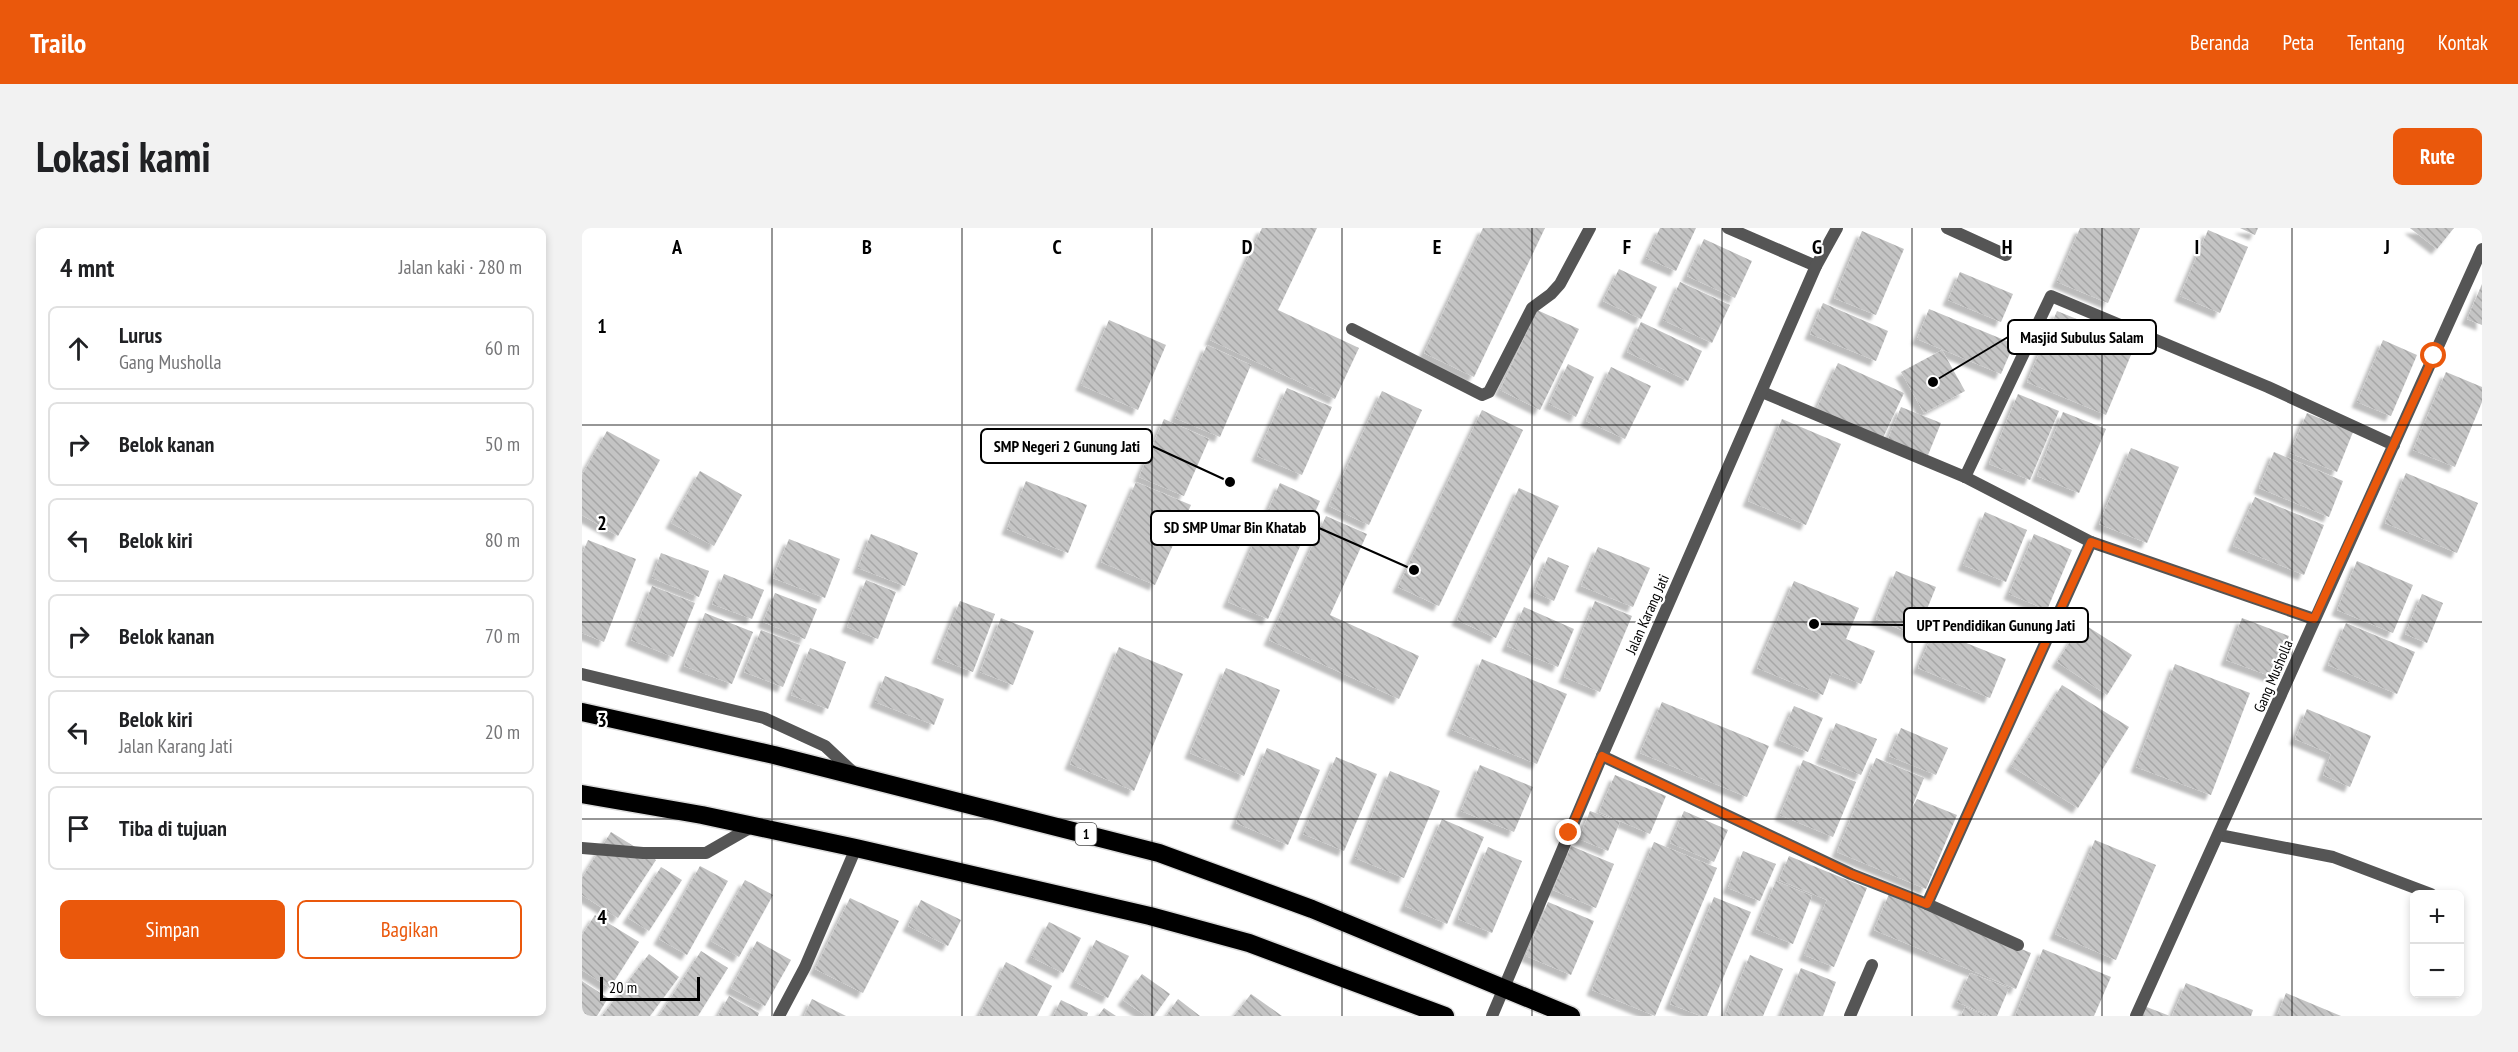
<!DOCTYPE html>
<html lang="id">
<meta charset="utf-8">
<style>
:root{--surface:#fff;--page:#f2f2f2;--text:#202124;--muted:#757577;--line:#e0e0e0;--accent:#ea580c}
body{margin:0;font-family:"PT Sans Narrow",sans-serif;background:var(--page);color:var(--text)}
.controls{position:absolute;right:18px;bottom:18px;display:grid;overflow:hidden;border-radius:9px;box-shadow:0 3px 9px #0003}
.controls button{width:54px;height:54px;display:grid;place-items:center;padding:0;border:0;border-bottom:2px solid var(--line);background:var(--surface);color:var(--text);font:30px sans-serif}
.scale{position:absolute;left:18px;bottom:15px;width:100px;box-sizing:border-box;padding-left:6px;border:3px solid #000;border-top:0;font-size:16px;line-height:21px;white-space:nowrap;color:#000;-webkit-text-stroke:4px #fff;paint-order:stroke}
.stop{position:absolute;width:18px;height:18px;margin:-14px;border:4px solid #ea580c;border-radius:50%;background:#fff}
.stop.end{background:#ea580c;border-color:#fff;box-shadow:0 2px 6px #0008}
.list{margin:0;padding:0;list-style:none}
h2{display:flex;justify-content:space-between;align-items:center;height:78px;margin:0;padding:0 24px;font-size:26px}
h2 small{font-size:20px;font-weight:400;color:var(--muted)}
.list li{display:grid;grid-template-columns:39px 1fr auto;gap:18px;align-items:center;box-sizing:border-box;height:84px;margin:0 12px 12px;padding:0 12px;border:2px solid var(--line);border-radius:9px}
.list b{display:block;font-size:22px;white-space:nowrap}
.list p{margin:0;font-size:20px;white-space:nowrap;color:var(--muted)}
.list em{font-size:20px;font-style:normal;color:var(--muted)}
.actions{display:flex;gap:12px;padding:18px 24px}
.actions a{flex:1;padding:14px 0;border:2px solid var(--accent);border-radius:9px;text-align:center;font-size:21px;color:var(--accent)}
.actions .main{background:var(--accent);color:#fff}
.icon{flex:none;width:33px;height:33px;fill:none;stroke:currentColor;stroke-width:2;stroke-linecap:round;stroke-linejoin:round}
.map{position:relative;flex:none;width:1900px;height:788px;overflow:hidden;border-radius:9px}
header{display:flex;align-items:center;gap:36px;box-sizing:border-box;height:84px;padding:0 30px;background:var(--accent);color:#fff}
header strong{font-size:28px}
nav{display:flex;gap:33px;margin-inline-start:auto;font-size:21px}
.intro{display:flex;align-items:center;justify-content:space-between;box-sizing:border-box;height:144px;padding:0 36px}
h1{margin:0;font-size:42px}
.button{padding:15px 27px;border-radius:9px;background:var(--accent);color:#fff;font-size:21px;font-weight:700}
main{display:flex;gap:36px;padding:0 36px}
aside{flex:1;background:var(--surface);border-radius:9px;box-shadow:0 3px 9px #0003}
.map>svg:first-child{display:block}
.building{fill:url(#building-back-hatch);filter:url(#shadow)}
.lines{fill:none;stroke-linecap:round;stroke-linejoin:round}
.highway-casing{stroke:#dbdbdb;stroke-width:21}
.street{stroke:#555;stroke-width:12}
.highway{stroke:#000;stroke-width:18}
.route{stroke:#ea580c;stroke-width:8}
.grid{fill:none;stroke:#000;stroke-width:1.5;stroke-opacity:0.55}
.labels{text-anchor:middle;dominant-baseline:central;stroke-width:4.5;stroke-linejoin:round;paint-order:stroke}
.shield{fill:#fff;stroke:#4c4c4c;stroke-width:1.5}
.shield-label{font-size:14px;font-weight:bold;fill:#000}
.street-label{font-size:15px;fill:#000;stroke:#fff}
.grid-label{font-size:20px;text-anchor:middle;font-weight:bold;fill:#000;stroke:#fff;stroke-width:4.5;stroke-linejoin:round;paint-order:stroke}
.leader{fill:none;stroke:#000;stroke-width:2}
.callout-dot{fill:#000;stroke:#fff;stroke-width:2}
.callout{fill:#fff;stroke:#000;stroke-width:2}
.callout-label{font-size:16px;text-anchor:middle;font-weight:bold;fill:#000}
</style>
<header>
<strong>Trailo</strong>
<nav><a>Beranda</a><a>Peta</a><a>Tentang</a><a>Kontak</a></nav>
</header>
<div class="intro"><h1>Lokasi kami</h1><a class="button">Rute</a></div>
<main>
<aside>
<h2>4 mnt<small>Jalan kaki · 280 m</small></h2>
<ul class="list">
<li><svg class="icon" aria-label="ahead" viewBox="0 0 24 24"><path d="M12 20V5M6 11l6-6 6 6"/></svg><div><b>Lurus</b><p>Gang Musholla</p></div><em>60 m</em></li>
<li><svg class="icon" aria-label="right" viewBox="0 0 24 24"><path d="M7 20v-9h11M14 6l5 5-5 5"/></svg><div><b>Belok kanan</b></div><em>50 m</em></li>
<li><svg class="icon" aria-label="left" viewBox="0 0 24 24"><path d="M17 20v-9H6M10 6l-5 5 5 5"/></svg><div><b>Belok kiri</b></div><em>80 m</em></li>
<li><svg class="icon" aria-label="right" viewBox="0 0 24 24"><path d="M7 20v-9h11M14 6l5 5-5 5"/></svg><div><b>Belok kanan</b></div><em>70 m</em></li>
<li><svg class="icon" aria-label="left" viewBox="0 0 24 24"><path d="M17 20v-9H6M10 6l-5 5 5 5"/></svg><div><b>Belok kiri</b><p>Jalan Karang Jati</p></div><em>20 m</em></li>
<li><svg class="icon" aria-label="arrive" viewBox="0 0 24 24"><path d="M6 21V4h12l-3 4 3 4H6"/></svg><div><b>Tiba di tujuan</b></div></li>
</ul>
<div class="actions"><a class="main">Simpan</a><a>Bagikan</a></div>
</aside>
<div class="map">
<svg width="1900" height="788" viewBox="0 0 1900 788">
<defs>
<pattern id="building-back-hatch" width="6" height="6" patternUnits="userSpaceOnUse" patternTransform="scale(1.5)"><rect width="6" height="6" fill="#c4c4c4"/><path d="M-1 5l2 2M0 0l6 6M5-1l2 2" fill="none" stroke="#a7a7a7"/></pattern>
<filter id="shadow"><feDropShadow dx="-5.5" dy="5.5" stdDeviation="1.5" flood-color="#0004"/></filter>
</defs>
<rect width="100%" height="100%" fill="#fff"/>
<g class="building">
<path d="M680 0H735L696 82 777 120 753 171 628 112Z"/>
<path d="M901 0H963L892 149 842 125Z"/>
<path d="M1078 0H1114L1094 43 1064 30Z"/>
<path d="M1498 0H1558L1526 75 1475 54Z"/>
<path d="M1658 0H1676L1673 7Z"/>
<path d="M1828 0H1872L1855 21Z"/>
<path d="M1626 2 1666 19 1638 85 1598 68Z"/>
<path d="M1280 3 1322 21 1294 87 1252 70Z"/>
<path d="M1122 11 1170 33 1153 70 1105 48Z"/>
<path d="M1037 41 1075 59 1059 91 1021 73Z"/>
<path d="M1378 44 1431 66 1419 94 1366 72Z"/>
<path d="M1098 54 1148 77 1130 115 1081 92Z"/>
<path d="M1900 56V97L1885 91Z"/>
<path d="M1241 75 1306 103 1294 133 1228 106Z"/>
<path d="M1347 81 1432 116 1419 146 1335 111Z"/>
<path d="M955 82 997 101 958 182 918 162Z"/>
<path d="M1475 83 1554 115 1524 187 1445 154Z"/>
<path d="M527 92 584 117 556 182 499 157Z"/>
<path d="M1059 94 1120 123 1106 153 1045 124Z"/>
<path d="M1801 112 1835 127 1809 188 1775 174Z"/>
<path d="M625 117 669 137 638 209 593 190Z"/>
<path d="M1360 122 1383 163 1342 185 1319 144Z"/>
<path d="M1256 135 1322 165 1300 212 1234 182Z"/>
<path d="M986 136 1012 149 994 189 967 176Z"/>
<path d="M1029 139 1069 158 1043 211 1004 193Z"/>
<path d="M1864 144 1900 159V174L1873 239 1831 222Z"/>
<path d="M705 160 750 179 720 247 675 228Z"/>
<path d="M800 163 840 182 787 297 747 278Z"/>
<path d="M1436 166 1477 183 1448 252 1407 236Z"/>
<path d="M1319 179 1359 195 1346 227 1306 211Z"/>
<path d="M900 182 941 202 857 378 816 359Z"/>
<path d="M1481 184 1524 201 1497 265 1455 248Z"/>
<path d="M1725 185 1771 204 1755 244 1708 225Z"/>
<path d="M582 191 627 211 602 268 557 249Z"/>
<path d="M1200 191 1259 216 1224 297 1166 273Z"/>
<path d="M25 203 78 232 36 308 0 287V247Z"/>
<path d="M1549 220 1597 239 1565 315 1517 296Z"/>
<path d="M1692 224 1761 253 1747 289 1677 260Z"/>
<path d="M118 243 160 267 132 318 89 295Z"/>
<path d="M1824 245 1896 275 1875 325 1803 295Z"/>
<path d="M444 253 505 277 486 325 425 301Z"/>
<path d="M554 254 609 277 573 357 519 334Z"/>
<path d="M698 255 738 273 686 391 646 374Z"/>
<path d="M937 260 977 278 914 410 875 392Z"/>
<path d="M1673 269 1742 297 1722 347 1651 318Z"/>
<path d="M1403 284 1445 302 1424 354 1381 337Z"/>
<path d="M744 288 785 306 748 387 837 428 817 471 687 412Z"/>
<path d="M289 306 336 325 323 358 276 340Z"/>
<path d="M1452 306 1490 322 1465 382 1427 366Z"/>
<path d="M207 311 258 331 243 370 191 350Z"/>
<path d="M6 312 54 331 22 414 0 405V326Z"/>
<path d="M1016 319 1068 340 1051 379 999 358Z"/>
<path d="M79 325 127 343 117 369 70 350Z"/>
<path d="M966 329 987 338 972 373 952 364Z"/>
<path d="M1775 333 1831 357 1811 405 1755 382Z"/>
<path d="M1314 343 1354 359 1334 408 1294 391Z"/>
<path d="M142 346 182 362 170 391 130 376Z"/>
<path d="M284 352 314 364 296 411 265 399Z"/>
<path d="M1212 353 1277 380 1264 411 1293 423 1279 456 1250 444 1241 467 1175 440Z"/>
<path d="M70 358 113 375 91 429 49 412Z"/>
<path d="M193 365 235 381 223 411 181 394Z"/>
<path d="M1840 366 1861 375 1845 415 1823 406Z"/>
<path d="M378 373 413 386 391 444 355 430Z"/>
<path d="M1013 373 1050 388 1018 464 982 449Z"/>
<path d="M942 379 992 401 976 439 925 418Z"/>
<path d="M123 385 171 404 150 456 102 438Z"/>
<path d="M419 390 452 403 431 457 398 444Z"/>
<path d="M1660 390 1707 408 1691 449 1644 432Z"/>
<path d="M1500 395 1550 427 1525 467 1475 434Z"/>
<path d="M1764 395 1833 424 1815 466 1746 437Z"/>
<path d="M179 402 218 417 201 459 162 444Z"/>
<path d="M1352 402 1424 431 1408 470 1336 440Z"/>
<path d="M537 419 601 446 552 563 488 536Z"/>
<path d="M228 420 264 434 246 481 209 467Z"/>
<path d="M900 431 985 466 955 536 870 502Z"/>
<path d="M1593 436 1668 465 1629 567 1554 539Z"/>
<path d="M644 440 698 462 662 548 608 525Z"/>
<path d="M303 448 362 471 352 497 293 474Z"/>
<path d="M1480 457 1547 499 1496 580 1429 538Z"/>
<path d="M1080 474 1187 518 1165 569 1058 525Z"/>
<path d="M1212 478 1241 490 1226 524 1197 512Z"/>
<path d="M1725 481 1789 508 1768 559 1741 547 1749 526 1713 511Z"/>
<path d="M1254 495 1295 511 1279 547 1239 530Z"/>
<path d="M1319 500 1366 520 1354 547 1307 528Z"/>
<path d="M685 520 738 542 706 617 654 595Z"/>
<path d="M754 529 795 546 762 623 721 606Z"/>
<path d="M1294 530 1342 550 1328 584 1335 571 1375 587 1344 661 1255 624Z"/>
<path d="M1221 532 1274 554 1251 609 1198 587Z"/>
<path d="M898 537 951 559 932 604 879 583Z"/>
<path d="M808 543 858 563 822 650 773 630Z"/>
<path d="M1033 547 1084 568 1068 606 1017 584Z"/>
<path d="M1008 583 1038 594 1026 623 997 611Z"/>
<path d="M1102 583 1146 602 1132 634 1088 615Z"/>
<path d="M860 591 902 609 865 696 823 678Z"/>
<path d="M29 604 74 632 36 690 0 667V650Z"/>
<path d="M1513 612 1574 637 1534 732 1473 706Z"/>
<path d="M1072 614 1135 640 1073 788 1010 762Z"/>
<path d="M989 618 1032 636 1014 680 971 662Z"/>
<path d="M906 619 940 633 910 705 876 691Z"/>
<path d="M1161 623 1194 636 1178 673 1146 660Z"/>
<path d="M1207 628 1285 660 1252 739 1222 727 1245 672 1197 652Z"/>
<path d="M118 638 146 653 105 727 77 711Z"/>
<path d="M79 639 100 652 67 703 46 690Z"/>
<path d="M163 652 191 667 157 729 129 713Z"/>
<path d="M1194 653 1230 668 1211 716 1174 701Z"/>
<path d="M1307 666 1449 725 1434 761 1292 702Z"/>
<path d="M1132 669 1169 684 1125 788H1119L1088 776Z"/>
<path d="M268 670 317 693 281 765 233 741Z"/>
<path d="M339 672 379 692 366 718 326 698Z"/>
<path d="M966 674 1012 693 989 747 944 728Z"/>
<path d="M13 687 57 714 28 760 0 742V707Z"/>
<path d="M467 694 499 710 481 745 449 729Z"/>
<path d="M514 712 547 728 526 770 493 754Z"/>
<path d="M175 713 209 732 183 778 149 760Z"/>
<path d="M1461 721 1529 749 1512 788H1433Z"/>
<path d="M119 723 146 740 116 788H77Z"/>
<path d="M67 726 97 749 68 788H20Z"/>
<path d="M1168 727 1201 741 1181 788H1143Z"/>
<path d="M424 734 470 758 455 788H397Z"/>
<path d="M1219 740 1254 754 1241 788H1199Z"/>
<path d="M1388 745 1427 760 1415 788H1408L1375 774Z"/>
<path d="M560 746 588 766 572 788H564L541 772Z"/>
<path d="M0 753 26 770 15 788H0Z"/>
<path d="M1604 755 1671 782 1669 788H1590Z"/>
<path d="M1704 765 1759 788H1695Z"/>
<path d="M669 766 700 788H652Z"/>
<path d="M147 768 177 785 176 788H136Z"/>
<path d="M230 771 264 788H222Z"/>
<path d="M596 771 618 788H584Z"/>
<path d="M479 772 506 785 505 788H471Z"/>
<path d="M1562 778 1588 788H1558Z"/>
<path d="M1383 779 1404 788H1379Z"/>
<path d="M522 780 534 788H516Z"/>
</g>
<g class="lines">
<g class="highway-casing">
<g id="highway">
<path d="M0 484 192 527 577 625 730 681 989 788"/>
<path d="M0 566 120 587 274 620 568 688 667 715 863 788"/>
</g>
</g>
<g class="street">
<path d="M1146 0 1234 38"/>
<path d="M1365 0 1424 27"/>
<path d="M770 101 900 167 907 164 950 80 969 66 978 56 1008 0"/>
<path d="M1180 164 1383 249 1509 314 1732 391"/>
<path d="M1383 249 1469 68 1686 159 1812 217"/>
<path d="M0 446 182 490 243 518 273 546"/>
<path d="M1020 528 1269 646 1345 676 1436 717"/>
<path d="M1637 607 1751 629 1849 666"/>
<path d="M0 620 61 625H124L171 598"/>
<path d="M1345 676 1509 314"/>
<path d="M197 788 223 739 274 620"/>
<path d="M910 788 1020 528 1234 38 1255 0"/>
<path d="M1268 788 1290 737"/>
<path d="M1554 788 1900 21"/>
</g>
<use href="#highway" class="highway"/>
</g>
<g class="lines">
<path class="route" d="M987 605 1020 528 1269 646 1345 676 1509 314 1732 391 1852 128"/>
</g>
<path class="grid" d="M190 0V788M380 0V788M570 0V788M760 0V788M950 0V788M1140 0V788M1330 0V788M1520 0V788M1710 0V788M0 197H1900M0 394H1900M0 591H1900"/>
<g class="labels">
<rect class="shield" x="493.5" y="595" width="21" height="22" rx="4.5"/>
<g class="shield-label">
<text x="504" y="606">1</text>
</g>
<g class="street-label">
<text transform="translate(1065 386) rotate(-66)">Jalan Karang Jati</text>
<text transform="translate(1691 448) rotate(-67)">Gang Musholla</text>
</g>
</g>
<g class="grid-label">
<text x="95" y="26">A</text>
<text x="285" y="26">B</text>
<text x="475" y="26">C</text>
<text x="665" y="26">D</text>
<text x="855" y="26">E</text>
<text x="1045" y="26">F</text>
<text x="1235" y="26">G</text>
<text x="1425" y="26">H</text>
<text x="1615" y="26">I</text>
<text x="1805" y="26">J</text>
<text x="20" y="105">1</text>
<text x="20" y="302">2</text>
<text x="20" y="499">3</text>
<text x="20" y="696">4</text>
</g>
<path class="leader" d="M1351 154L1426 109M648 254L570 218M832 342L737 300M1232 396L1322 397"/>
<g class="callout-dot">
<circle cx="1351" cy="154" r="6"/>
<circle cx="648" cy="254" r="6"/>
<circle cx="832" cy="342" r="6"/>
<circle cx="1232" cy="396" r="6"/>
</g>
<g class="callout">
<rect x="1426" y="92" width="148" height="34" rx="6"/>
<rect x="399" y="201" width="171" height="34" rx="6"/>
<rect x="569" y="283" width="168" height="34" rx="6"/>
<rect x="1322" y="380" width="184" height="34" rx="6"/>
</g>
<g class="callout-label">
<text x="1500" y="115">Masjid Subulus Salam</text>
<text x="485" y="224">SMP Negeri 2 Gunung Jati</text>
<text x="653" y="305">SD SMP Umar Bin Khatab</text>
<text x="1414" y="403">UPT Pendidikan Gunung Jati</text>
</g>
</svg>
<div class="controls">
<button>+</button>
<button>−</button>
</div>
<div class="scale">20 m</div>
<div class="stop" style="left:1852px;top:128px"></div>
<div class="stop end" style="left:987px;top:605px"></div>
</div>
</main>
